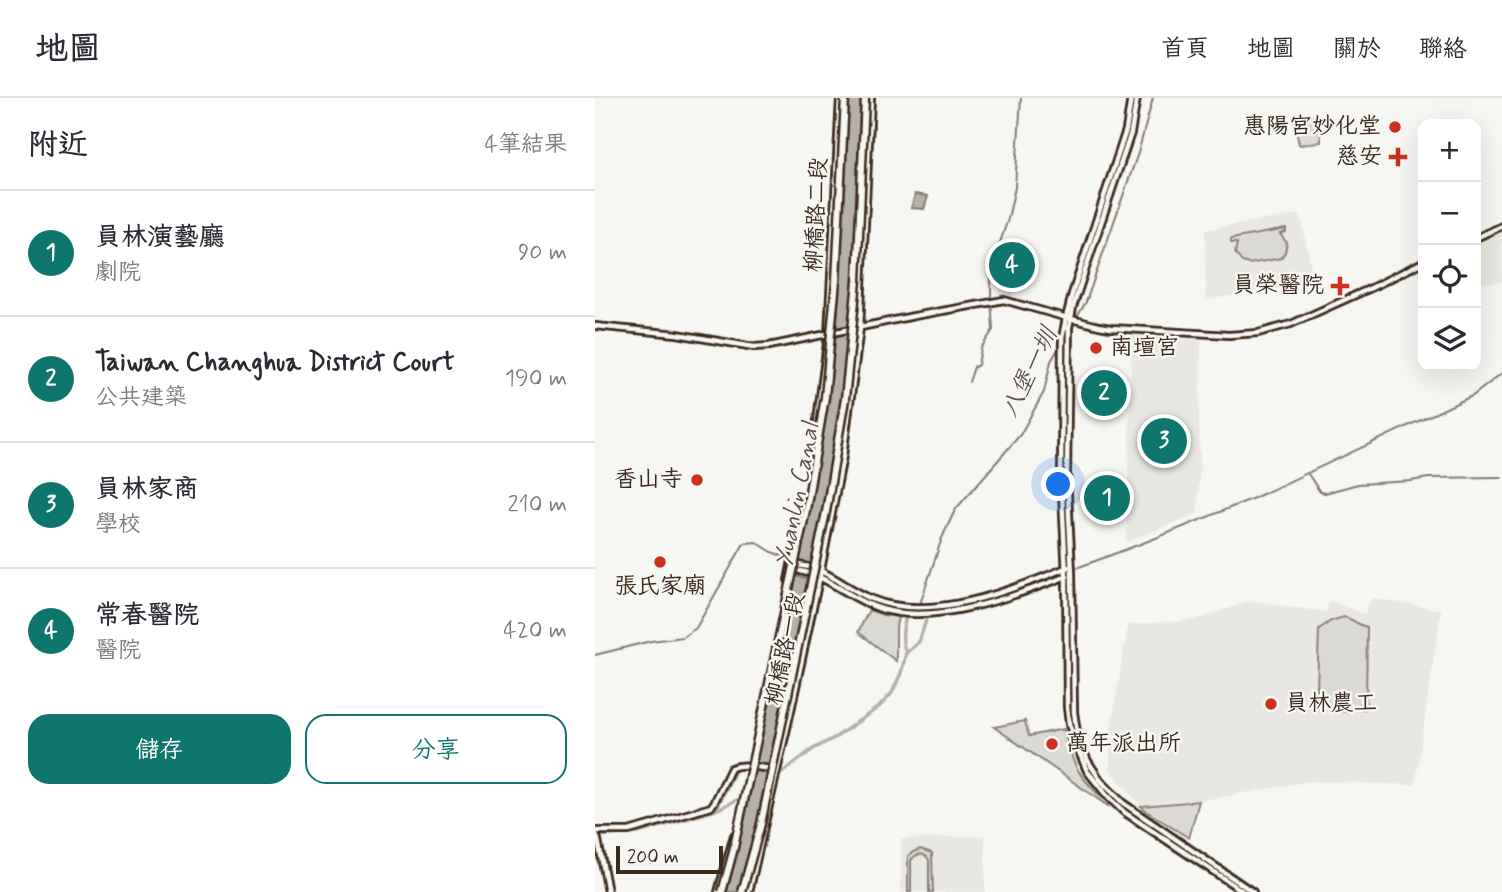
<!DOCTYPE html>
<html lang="zh-TW">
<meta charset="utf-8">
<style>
:root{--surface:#fff;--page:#f2f2f3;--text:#2b2b33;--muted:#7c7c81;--line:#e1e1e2;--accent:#0f766e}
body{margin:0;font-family:Mynerve,"LXGW WenKai TC",sans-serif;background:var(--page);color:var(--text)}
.controls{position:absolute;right:21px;top:21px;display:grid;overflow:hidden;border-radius:14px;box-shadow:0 7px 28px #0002}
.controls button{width:63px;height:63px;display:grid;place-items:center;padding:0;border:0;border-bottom:2px solid var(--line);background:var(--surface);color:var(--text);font:35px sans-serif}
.scale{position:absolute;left:21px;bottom:18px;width:107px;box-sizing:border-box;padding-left:7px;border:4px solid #3b2a1e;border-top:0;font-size:19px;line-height:24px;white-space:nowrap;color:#3b2a1e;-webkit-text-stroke:5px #f6f6f2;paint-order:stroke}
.you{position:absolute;left:464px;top:387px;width:24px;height:24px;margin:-18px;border:5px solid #fff;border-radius:50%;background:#1a73e8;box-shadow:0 0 0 10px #1a73e833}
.badge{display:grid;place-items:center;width:46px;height:46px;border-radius:50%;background:var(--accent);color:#fff;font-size:23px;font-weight:700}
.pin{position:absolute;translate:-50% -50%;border:4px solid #fff;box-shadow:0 2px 7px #0006}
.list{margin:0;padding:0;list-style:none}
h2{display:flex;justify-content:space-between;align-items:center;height:91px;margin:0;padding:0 28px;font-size:30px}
h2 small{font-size:23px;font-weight:400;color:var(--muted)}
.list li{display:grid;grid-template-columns:46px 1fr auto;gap:21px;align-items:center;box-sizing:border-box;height:126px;padding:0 28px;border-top:2px solid var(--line)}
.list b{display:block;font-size:26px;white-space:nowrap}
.list p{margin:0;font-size:23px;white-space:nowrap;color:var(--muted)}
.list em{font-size:23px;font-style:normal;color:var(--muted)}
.actions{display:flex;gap:14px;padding:21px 28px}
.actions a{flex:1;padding:16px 0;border:2px solid var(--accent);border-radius:21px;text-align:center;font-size:24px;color:var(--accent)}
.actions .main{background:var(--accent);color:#fff}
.icon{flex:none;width:38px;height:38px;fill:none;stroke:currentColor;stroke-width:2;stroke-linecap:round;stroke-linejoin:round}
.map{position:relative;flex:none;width:907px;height:794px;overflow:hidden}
header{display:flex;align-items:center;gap:42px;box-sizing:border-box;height:98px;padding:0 35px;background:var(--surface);border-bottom:2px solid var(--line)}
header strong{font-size:33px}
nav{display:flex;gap:38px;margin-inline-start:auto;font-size:24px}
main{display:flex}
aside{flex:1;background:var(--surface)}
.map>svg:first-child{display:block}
.built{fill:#e8e7e2}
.green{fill:#dad9d3;stroke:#8a8278;stroke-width:2}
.water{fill:#b6b0a9;stroke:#857a71;stroke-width:2}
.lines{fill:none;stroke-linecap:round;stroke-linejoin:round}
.stream{stroke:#857a71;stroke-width:2}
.canal{stroke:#b6b0a9;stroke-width:3.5}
.tertiary-casing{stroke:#3b2a1e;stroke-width:10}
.secondary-casing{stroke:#3b2a1e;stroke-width:10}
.tertiary{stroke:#f6f6f2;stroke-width:4.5}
.secondary{stroke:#f6f6f2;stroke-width:4.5}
.trunk-bridge-casing{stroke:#3b2a1e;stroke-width:11;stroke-linecap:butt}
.trunk-bridge{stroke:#f6f6f2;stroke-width:6}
.poi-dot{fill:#c8321e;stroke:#f6f6f2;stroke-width:2.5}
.labels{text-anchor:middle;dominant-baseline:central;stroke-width:5;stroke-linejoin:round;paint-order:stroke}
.poi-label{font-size:23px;fill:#3b2a1e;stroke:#f6f6f2;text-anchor:end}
.street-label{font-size:23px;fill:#3b2a1e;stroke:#f6f6f2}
.water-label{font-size:24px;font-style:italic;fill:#605248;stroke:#f6f6f2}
</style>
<header>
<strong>地圖</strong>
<nav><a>首頁</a><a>地圖</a><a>關於</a><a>聯絡</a></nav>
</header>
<main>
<aside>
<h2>附近<small>4筆結果</small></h2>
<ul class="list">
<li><span class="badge">1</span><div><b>員林演藝廳</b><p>劇院</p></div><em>90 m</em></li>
<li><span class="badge">2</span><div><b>Taiwan Changhua District Court</b><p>公共建築</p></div><em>190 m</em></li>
<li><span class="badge">3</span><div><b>員林家商</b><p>學校</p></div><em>210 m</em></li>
<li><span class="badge">4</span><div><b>常春醫院</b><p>醫院</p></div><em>420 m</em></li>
</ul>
<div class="actions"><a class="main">儲存</a><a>分享</a></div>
</aside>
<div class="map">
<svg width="907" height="794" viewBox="0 0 907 794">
<rect width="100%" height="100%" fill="#f6f6f2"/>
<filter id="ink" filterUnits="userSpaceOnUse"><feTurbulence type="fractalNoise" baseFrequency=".0143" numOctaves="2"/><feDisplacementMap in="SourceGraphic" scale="14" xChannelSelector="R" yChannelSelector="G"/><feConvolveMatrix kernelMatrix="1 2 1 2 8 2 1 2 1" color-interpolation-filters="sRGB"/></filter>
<g filter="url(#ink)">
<g class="built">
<path d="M705 116 719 183 611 202 610 132Z"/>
<path d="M907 132V184L883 186 881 145Z"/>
<path d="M411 148 429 151 424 184H421L417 199 407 198 405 194Z"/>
<path d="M537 236 606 240 604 325 605 361 602 416 531 444Z"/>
<path d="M776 500 846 512 820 687 715 683 604 703 546 708 515 672V636L533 527 600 522 655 503 731 514 734 503 770 516Z"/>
<path d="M390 738V794H306V741Z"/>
</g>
<g class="green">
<path d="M725 18 726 44 706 47 704 46 698 20Z"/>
<path d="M691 131V134L685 136 692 145 690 154 686 160 654 166 647 164 640 155 642 145H636V141Z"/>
<path d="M274 512 288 517 303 519 301 529V563L263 534Z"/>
<path d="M749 519C758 521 764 528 772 529L771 611H766V605C751 622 729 611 722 593L724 531 736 523Z"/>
<path d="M430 623 434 638 469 631C478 670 484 679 513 705V708L399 629Z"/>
<path d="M604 703 594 740 551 713 546 708Z"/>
<path d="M325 751 337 755 338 794H334V762L331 758 326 756 320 758 316 762V794H313V758L318 754Z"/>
</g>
<g class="water">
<path d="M253 0H268L257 218 240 343 217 465 202 463 222 371 242 228Z"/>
<path d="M320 96 333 98 329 111 316 110Z"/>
<path d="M200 478 213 481 147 794H132L150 720Z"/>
</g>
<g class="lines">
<g class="stream">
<path d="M475 231 491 204 543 55 558 0"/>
<path d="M374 284 379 269 383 267 386 250 398 232 396 199V175L399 162 413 121 420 89 426 0"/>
<path d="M713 376 725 394 730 395 763 386 816 383 833 380 907 379"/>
<path d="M378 504 431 489 556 442 659 400 879 297 907 275"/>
<path d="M325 506 347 440 360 412 425 337 449 294 456 263 465 248"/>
<path d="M329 513 347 511 372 506"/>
<path d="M0 557 56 543 88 539 101 530 148 447 151 445 161 444 177 454 194 461"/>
</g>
<g class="canal">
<path d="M311 519C307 533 306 542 311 555"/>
<path d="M181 676 184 677 218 651 241 639 285 608 297 595 306 575 311 555 324 544 332 519"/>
<path d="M123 711 148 699"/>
<path d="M2 738 43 735 121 712 141 671H151"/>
</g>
<g class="tertiary-casing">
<g id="tertiary">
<path d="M881 140 907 128"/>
<path d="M471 220 467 240 466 376 471 478 472 609 474 626 479 642 492 673 513 699 529 714 649 794"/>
<path d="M200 467C230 468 250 490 277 501 335 525 418 492 473 469"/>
<path d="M199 471C207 474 216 475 224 479 245 489 263 504 286 511 341 528 420 498 472 478"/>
<path d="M0 733H34L116 709 120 703 136 670C152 664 164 671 180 671"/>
<path d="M0 734 3 742 13 794"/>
<path d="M658 794 528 705 506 683 493 663 483 641 479 614 477 475 472 376 474 229 476 221 504 228 516 230 634 237 663 235 696 226 776 190 828 164"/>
</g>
</g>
<g class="secondary-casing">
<g id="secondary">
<path d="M471 220 477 196 531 32 536 0"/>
<path d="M0 228 82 236 159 249 174 248 319 218 409 202 476 221 478 209 536 35 542 0"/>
<path d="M220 338 233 237 245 0"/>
<path d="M193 482 209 405"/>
<path d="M123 794 139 737"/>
<path d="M154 794 195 617 226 472 248 358 265 230 276 0"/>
</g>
</g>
<use href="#tertiary" class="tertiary"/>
<use href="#secondary" class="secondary"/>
<g class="trunk-bridge-casing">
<g id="trunk-bridge">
<path d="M127 794 138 754 211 412 230 299 241 183 250 0"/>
<path d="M147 794 166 726 231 414 250 301 262 183 270 0"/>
</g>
</g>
<use href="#trunk-bridge" class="trunk-bridge"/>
</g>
</g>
<g class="poi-dot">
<circle cx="800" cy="29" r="7"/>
<path d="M799.5 48.5h7v7h7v7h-7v7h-7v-7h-7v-7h7z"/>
<path d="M741.5 177.5h7v7h7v7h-7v7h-7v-7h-7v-7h7z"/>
<circle cx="501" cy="250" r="7"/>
<circle cx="102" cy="382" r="7"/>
<circle cx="65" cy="464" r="7"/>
<circle cx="676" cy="606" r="7"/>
<circle cx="457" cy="646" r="7"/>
</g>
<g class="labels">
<g class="poi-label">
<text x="786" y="29">惠陽宮妙化堂</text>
<text x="787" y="59">慈安</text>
<text x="729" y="188">員榮醫院</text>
<text x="515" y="250" text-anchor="start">南壇宮</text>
<text x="88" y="382">香山寺</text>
<text x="65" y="489" text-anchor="middle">張氏家廟</text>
<text x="690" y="606" text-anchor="start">員林農工</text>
<text x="471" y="646" text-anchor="start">萬年派出所</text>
</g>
<g class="street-label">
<text transform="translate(222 117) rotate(-87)">柳橋路二段</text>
<text transform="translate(191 551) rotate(-78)">柳橋路一段</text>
</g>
<g class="water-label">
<text transform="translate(435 275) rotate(-64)">八堡一圳</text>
<text transform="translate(203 397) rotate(-79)">Yuanlin Canal</text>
</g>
</g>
</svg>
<div class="controls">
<button>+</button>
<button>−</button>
<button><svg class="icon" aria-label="locate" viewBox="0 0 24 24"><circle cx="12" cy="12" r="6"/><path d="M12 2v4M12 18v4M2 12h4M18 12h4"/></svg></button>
<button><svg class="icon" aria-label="layers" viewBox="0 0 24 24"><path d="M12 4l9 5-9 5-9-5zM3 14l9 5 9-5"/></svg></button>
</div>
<div class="scale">200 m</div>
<div class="you"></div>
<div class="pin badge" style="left:512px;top:400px">1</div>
<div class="pin badge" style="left:509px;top:295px">2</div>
<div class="pin badge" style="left:569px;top:343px">3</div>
<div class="pin badge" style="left:417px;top:167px">4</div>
</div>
</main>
